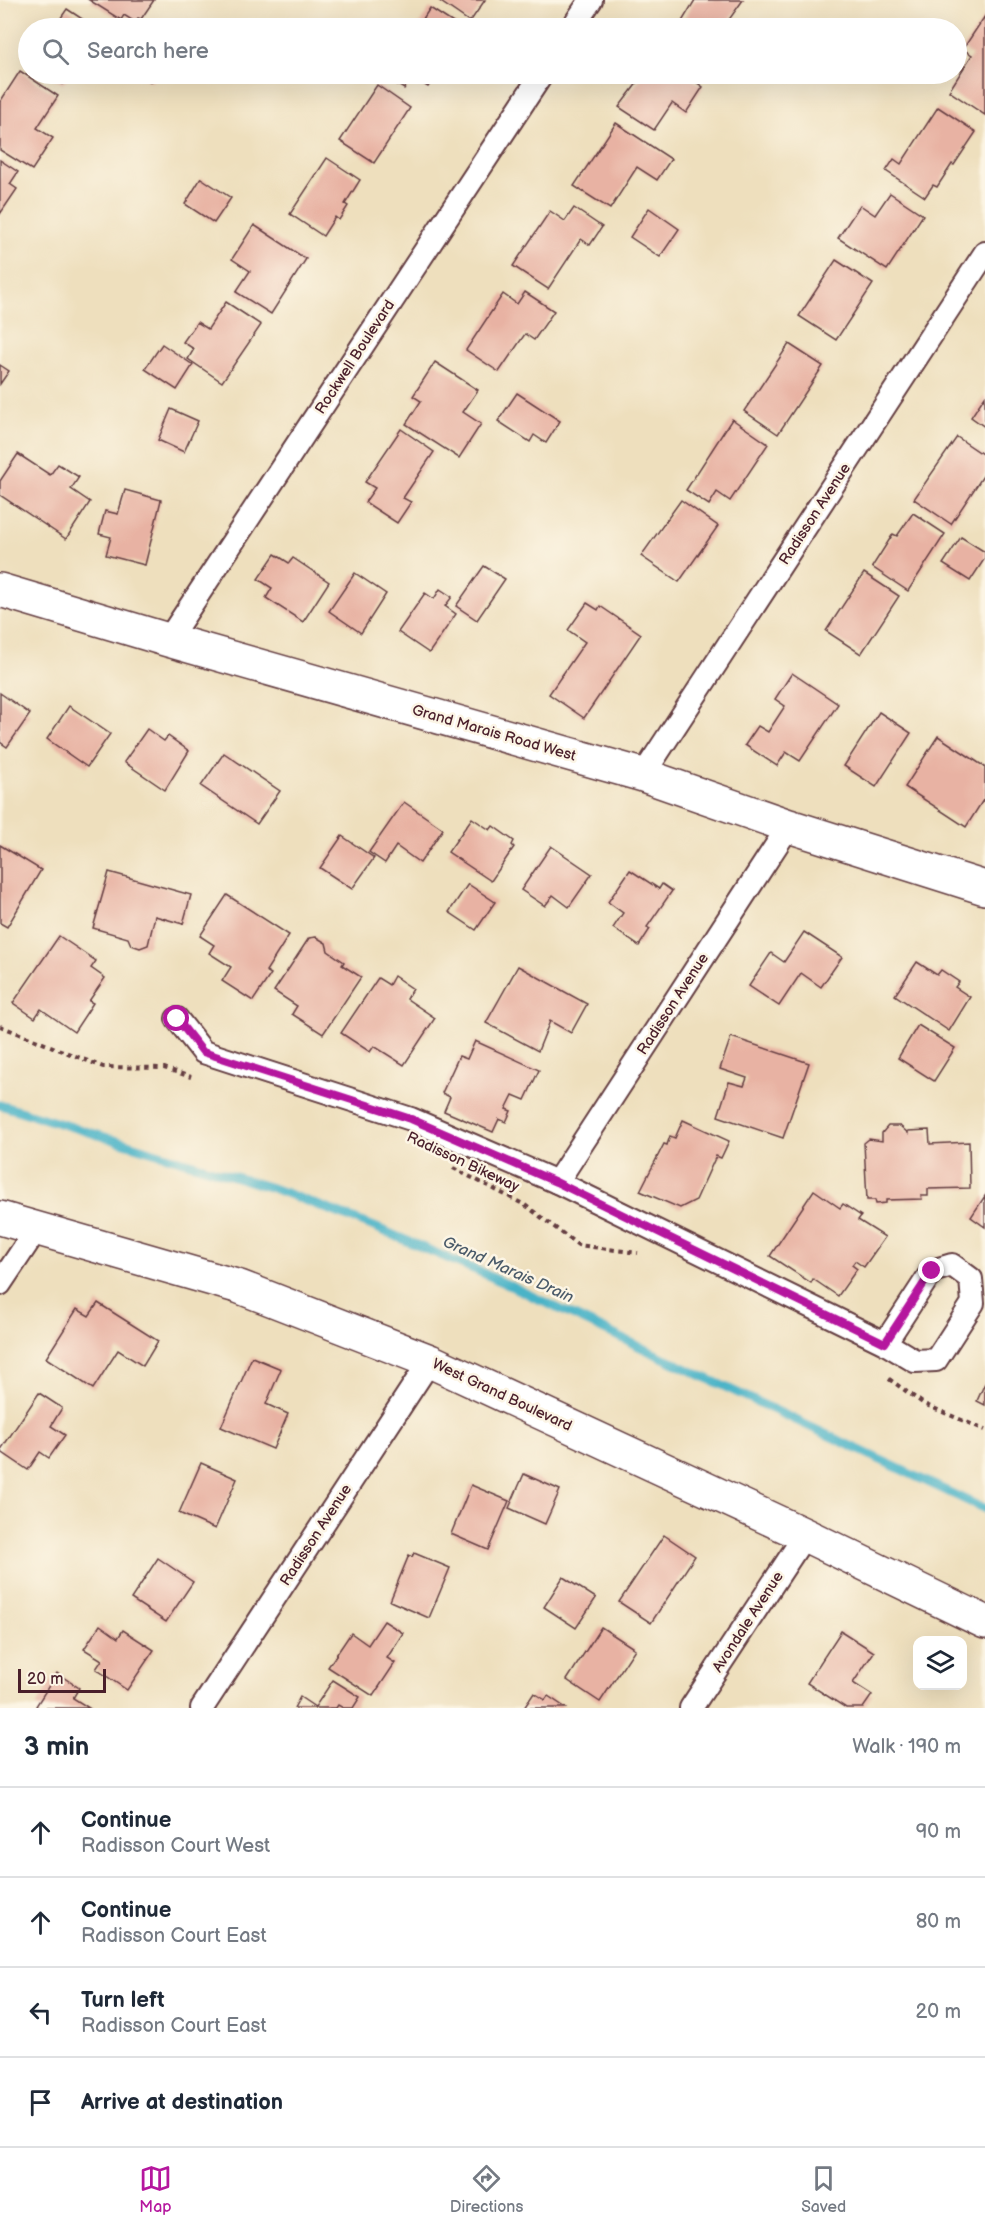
<!DOCTYPE html>
<meta charset="utf-8">
<style>
:root{--surface:#fff;--page:#f2f2f3;--text:#1f2937;--muted:#747a83;--line:#e0e1e3;--accent:#b5179e}
body{margin:0;font-family:"Balsamiq Sans",sans-serif;background:var(--page);color:var(--text)}
.controls{position:absolute;right:18px;bottom:18px;display:grid;overflow:hidden;border-radius:12px;box-shadow:0 6px 24px #0002}
.controls button{width:54px;height:54px;display:grid;place-items:center;padding:0;border:0;border-bottom:2px solid var(--line);background:var(--surface);color:var(--text);font:30px sans-serif}
.scale{position:absolute;left:18px;bottom:15px;width:88px;box-sizing:border-box;padding-left:6px;border:3px solid #4a1f2b;border-top:0;font-size:16px;line-height:21px;white-space:nowrap;color:#4a1f2b;-webkit-text-stroke:4px #fcf5e5;paint-order:stroke}
.stop{position:absolute;width:18px;height:18px;margin:-14px;border:4px solid #b5179e;border-radius:50%;background:#fff}
.stop.end{background:#b5179e;border-color:#fff;box-shadow:0 2px 6px #0008}
.list{margin:0;padding:0;list-style:none}
h2{display:flex;justify-content:space-between;align-items:center;height:78px;margin:0;padding:0 24px;font-size:26px}
h2 small{font-size:20px;font-weight:400;color:var(--muted)}
.list li{display:grid;grid-template-columns:39px 1fr auto;gap:18px;align-items:center;box-sizing:border-box;height:90px;padding:0 24px;border-top:2px solid var(--line)}
.list b{display:block;font-size:22px;white-space:nowrap}
.list p{margin:0;font-size:20px;white-space:nowrap;color:var(--muted)}
.list em{font-size:20px;font-style:normal;color:var(--muted)}
.icon{flex:none;width:33px;height:33px;fill:none;stroke:currentColor;stroke-width:2;stroke-linecap:round;stroke-linejoin:round}
.map{position:relative;flex:none;width:985px;height:1708px;overflow:hidden}
.search{position:absolute;background:var(--surface);box-shadow:0 6px 24px #0002;left:18px;right:18px;top:18px;height:66px;display:flex;align-items:center;gap:15px;box-sizing:border-box;padding:0 21px;border-radius:33px;color:var(--muted);font-size:22px}
.sheet{height:438px;background:var(--surface)}
nav{display:flex;justify-content:space-around;align-items:center;box-sizing:border-box;height:84px;border-top:2px solid var(--line);background:var(--surface);font-size:16px;color:var(--muted)}
nav a{display:grid;justify-items:center;gap:3px}
nav .on{color:var(--accent)}
.map>svg:first-child{display:block}
.lines{fill:none;stroke-linecap:round;stroke-linejoin:round}
.stream{stroke:#49b3c7;stroke-width:9}
.building{fill:#e8b2a3}
.street-casing{stroke:#633c41;stroke-width:26}
.secondary-casing{stroke:#633c41;stroke-width:36}
.path{stroke:#633c41;stroke-width:4;stroke-dasharray:4.5 4.5;stroke-linecap:butt}
.street{stroke:#fff;stroke-width:22}
.secondary{stroke:#fff;stroke-width:33}
.route{stroke:#b5179e;stroke-width:8}
.labels{text-anchor:middle;dominant-baseline:central;stroke-width:5;stroke-linejoin:round;paint-order:stroke}
.street-label{font-size:15px;fill:#4a1f2b;stroke:#fcf5e5}
.water-label{font-size:16px;font-style:italic;fill:#4a5a69;stroke:#fcf5e5}
</style>
<div class="map">
<svg width="985" height="1708" viewBox="0 0 985 1708">
<rect width="100%" height="100%" fill="#fcf5e5"/>
<filter id="ink" filterUnits="userSpaceOnUse"><feTurbulence type="fractalNoise" baseFrequency=".0167" numOctaves="2"/><feDisplacementMap in="SourceGraphic" scale="12" xChannelSelector="R" yChannelSelector="G"/><feConvolveMatrix kernelMatrix="1 2 1 2 8 2 1 2 1" color-interpolation-filters="sRGB"/></filter>
<filter id="wash" filterUnits="userSpaceOnUse"><feTurbulence type="fractalNoise" baseFrequency=".008" numOctaves="4" result="noise"/><feDisplacementMap in="SourceGraphic" scale="24" xChannelSelector="R" yChannelSelector="G"/><feGaussianBlur stdDeviation="1.35" result="paint"/><feColorMatrix in="noise" values="0 0 0 0 0 0 0 0 0 0 0 0 0 0 0 0 0 1.4 0 .05"/><feComposite in="paint" operator="in"/></filter>
<g filter="url(#wash)">
<rect width="100%" height="100%" fill="#eedfbd"/>
<g class="lines">
<path class="stream" d="M0 1105 275 1189 372 1226 485 1274 985 1509"/>
</g>
<g id="blocks">
<g class="building">
<path d="M89 0H154L141 19 138 18 135 22 124 15 121 20Z"/>
<path d="M438 0H485L470 22Z"/>
<path d="M695 0H743L723 28H678Z"/>
<path d="M430 8 461 28H417Z"/>
<path d="M67 9 96 28H54Z"/>
<path d="M985 16V115L949 91 972 55 963 49Z"/>
<path d="M20 71 58 96 37 128 53 138 32 170 0 150V102Z"/>
<path d="M47 74H70L63 84Z"/>
<path d="M138 74H156L151 82Z"/>
<path d="M381 74H437L428 87 412 77 404 89Z"/>
<path d="M644 74H695L692 79 703 87 686 113 672 103 654 130 619 107Z"/>
<path d="M377 85 410 108 374 163 340 141Z"/>
<path d="M938 107 976 132 954 165 952 164 937 187 933 185 925 197 886 171 894 159 901 164Z"/>
<path d="M616 123 671 159 657 180 637 167 610 209 574 186Z"/>
<path d="M327 158 360 180 345 204 348 206 339 220 335 217 323 236 290 214Z"/>
<path d="M0 160 18 172 10 184 17 189 0 214Z"/>
<path d="M201 178 231 198 214 223 185 204Z"/>
<path d="M890 193 923 215 887 270 838 238 860 205 875 215Z"/>
<path d="M574 208 602 227 590 245 581 239 548 289 513 266 550 211 565 221Z"/>
<path d="M649 208 679 229 660 257 630 237Z"/>
<path d="M254 225 306 259 271 314 236 292 250 271 232 259Z"/>
<path d="M836 260 873 284 836 340 799 316Z"/>
<path d="M525 292 554 311 534 340 525 334 499 372 466 350 503 294 517 304Z"/>
<path d="M226 302 261 325 222 382 188 359 194 349 183 342 197 322 208 329Z"/>
<path d="M162 344 193 365 177 390 145 369Z"/>
<path d="M789 344 823 366 778 434 744 411Z"/>
<path d="M435 362 478 390 463 412 481 424 459 458 406 424 421 401 413 396Z"/>
<path d="M0 365 9 371 0 384Z"/>
<path d="M517 393 560 421 546 443 534 435 530 442 498 421Z"/>
<path d="M985 396V427L971 417Z"/>
<path d="M171 409 198 421 184 452 158 440Z"/>
<path d="M732 419 768 444 730 501 717 492 709 505 686 490Z"/>
<path d="M401 429 434 452 403 498 411 502 397 523 365 502 375 488 365 482Z"/>
<path d="M957 437 985 456V473L951 524 914 499Z"/>
<path d="M18 454 50 475 58 464 79 477 71 489 90 502 66 539 0 495V481Z"/>
<path d="M125 490 161 500 145 565 106 555 111 537 99 534 105 511 118 514Z"/>
<path d="M681 500 718 526 679 582 641 556Z"/>
<path d="M913 513 945 534 908 591 872 567 893 534 897 536Z"/>
<path d="M961 537 985 552V558L970 581 943 564Z"/>
<path d="M275 554 289 563 293 558 329 582 303 622 266 598 272 588 258 579Z"/>
<path d="M484 566 505 579 477 620 456 606Z"/>
<path d="M355 573 386 594 361 633 329 611Z"/>
<path d="M864 573 899 596 861 654 826 631Z"/>
<path d="M440 589 452 597 445 606 456 614 429 653 398 632 425 593 434 599Z"/>
<path d="M587 603 598 610 600 606 641 634 584 718 549 694 585 642 568 630Z"/>
<path d="M792 673 838 704 800 761 786 752 777 766 745 745 758 726 768 732 785 706 775 699Z"/>
<path d="M0 693 30 714 7 747 0 742Z"/>
<path d="M69 706 110 734 87 767 47 739Z"/>
<path d="M879 712 911 733 876 787 844 766Z"/>
<path d="M147 729 164 741 168 736 189 751 165 790 124 762Z"/>
<path d="M938 736 985 767V797L966 827 905 787Z"/>
<path d="M224 753 280 791 257 824 201 786Z"/>
<path d="M404 802 443 829 420 863 396 846 385 863 369 852Z"/>
<path d="M472 818 490 830 493 826 514 841 512 845 514 847 491 881 448 852Z"/>
<path d="M342 836 374 858 352 889 320 868Z"/>
<path d="M0 845 41 870 7 927 0 923Z"/>
<path d="M551 846 592 874 569 907 553 895 545 906 521 890Z"/>
<path d="M630 870 659 889 662 884 672 891 647 927 650 929 639 946 613 928 623 913 608 902Z"/>
<path d="M109 872 191 895 183 924 155 916 148 945 140 948 131 945 128 938 93 928Z"/>
<path d="M468 884 495 902 476 930 449 912Z"/>
<path d="M227 895 289 935 266 971 271 974 253 1001 222 981 231 967 209 953 214 945 200 936Z"/>
<path d="M804 932 842 957 821 987 801 973 779 1006 749 986 771 953 784 962Z"/>
<path d="M59 936 96 961 91 968 105 978 89 1001 93 1003 74 1032 41 1009 35 1018 13 1003Z"/>
<path d="M316 937 326 943 328 951 344 962 342 965 361 977 323 1034 292 1014 297 1006 274 991 309 938Z"/>
<path d="M917 962 937 975 941 970 959 982 955 987 970 997 949 1031 895 995Z"/>
<path d="M518 966 587 1004 571 1033 550 1021 538 1051 486 1023Z"/>
<path d="M394 976 413 989 407 999 435 1018 404 1065 374 1046 370 1052 341 1033 378 978 389 985Z"/>
<path d="M918 1025 955 1048 934 1081 898 1058Z"/>
<path d="M731 1037 809 1063 783 1138 718 1116 729 1082 744 1086 747 1078 720 1069Z"/>
<path d="M475 1041 539 1070 525 1100 513 1095 506 1109 511 1111 506 1122 499 1119 493 1132 444 1111 450 1097 442 1093 459 1056 467 1059Z"/>
<path d="M683 1120 729 1141 721 1158 716 1156 696 1200 680 1208 640 1191 664 1144 667 1145 670 1136 675 1138Z"/>
<path d="M888 1126H900L908 1133V1131L929 1130 930 1144 969 1142 970 1188 928 1189V1196H921L922 1199 886 1200V1203L876 1204 875 1200H867L864 1143 869 1139 882 1141V1133Z"/>
<path d="M814 1190 840 1208 843 1204 861 1216 858 1220 885 1237 864 1267 855 1261 852 1265 857 1269 838 1296 813 1279 811 1283 770 1256Z"/>
<path d="M985 1196V1227L971 1217Z"/>
<path d="M98 1303 158 1341 143 1366 118 1350 93 1389 46 1358 77 1309 89 1316Z"/>
<path d="M252 1357 281 1369 266 1404 288 1414 273 1449 221 1427Z"/>
<path d="M985 1383V1405L977 1401Z"/>
<path d="M39 1393 62 1408 51 1426 65 1435 49 1458 40 1452 28 1470 0 1451Z"/>
<path d="M201 1463 237 1479 215 1529 179 1513Z"/>
<path d="M524 1474 560 1490 545 1524 509 1508Z"/>
<path d="M471 1485 509 1501 488 1550 451 1534Z"/>
<path d="M664 1535 695 1556 651 1623 619 1602Z"/>
<path d="M414 1553 450 1568 429 1618 390 1601 409 1555 412 1557Z"/>
<path d="M158 1558 193 1582 166 1622 131 1599Z"/>
<path d="M563 1577 596 1598 576 1628 544 1607Z"/>
<path d="M384 1621 403 1633 387 1658 395 1663 373 1696 328 1667 351 1633 368 1645Z"/>
<path d="M100 1625 118 1638 123 1630 154 1650 127 1690 96 1669 102 1660 84 1649Z"/>
<path d="M601 1627 635 1649 600 1702 567 1680Z"/>
<path d="M841 1631 874 1652 853 1683 872 1695 863 1708H846L807 1683Z"/>
<path d="M57 1673 79 1688 73 1698 89 1708H39L36 1706Z"/>
<path d="M333 1680 360 1697 353 1708H343L338 1705 336 1708H294L300 1697 315 1707Z"/>
<path d="M534 1693 545 1700 548 1696 566 1708H524Z"/>
</g>
</g>
</g>
<g filter="url(#ink)">
<use href="#blocks" fill-opacity="0" stroke="#633c41" stroke-width="1.5"/>
<g class="lines">
<g class="street-casing">
<g id="street">
<path d="M572 28 591 0"/>
<path d="M168 640 542 74"/>
<path d="M643 775 985 253"/>
<path d="M177 1019 203 1052 411 1119 557 1182 885 1343 915 1361 936 1360 973 1303 971 1279 952 1265 932 1271 885 1343"/>
<path d="M557 1182 789 826"/>
<path d="M0 1284 36 1230"/>
<path d="M202 1708 430 1361"/>
<path d="M691 1708 805 1535"/>
</g>
</g>
<g class="secondary-casing">
<g id="secondary">
<path d="M0 590 168 640 643 775 789 826 985 888"/>
<path d="M0 1218 240 1287 430 1361 805 1535 985 1622"/>
</g>
</g>
<g class="path">
<path d="M0 1026 103 1067 164 1068 191 1077"/>
<path d="M453 1168 525 1205 578 1245 638 1253"/>
<path d="M889 1379 924 1404 985 1430"/>
</g>
<use href="#street" class="street"/>
<use href="#secondary" class="secondary"/>
</g>
</g>
<g class="lines" filter="url(#ink)">
<path class="route" d="M177 1019 203 1052 411 1119 556 1182 885 1343 932 1271"/>
</g>
<g class="labels">
<g class="street-label">
<text transform="translate(355 357) rotate(-57)">Rockwell Boulevard</text>
<text transform="translate(815 514) rotate(-57)">Radisson Avenue</text>
<text transform="translate(494 733) rotate(16)">Grand Marais Road West</text>
<text transform="translate(673 1004) rotate(-57)">Radisson Avenue</text>
<text transform="translate(463 1162) rotate(25)">Radisson Bikeway</text>
<text transform="translate(502 1395) rotate(25)">West Grand Boulevard</text>
<text transform="translate(316 1535) rotate(-57)">Radisson Avenue</text>
<text transform="translate(748 1622) rotate(-57)">Avondale Avenue</text>
</g>
<g class="water-label">
<text transform="translate(508 1270) rotate(24)">Grand Marais Drain</text>
</g>
</g>
</svg>
<div class="controls">
<button><svg class="icon" aria-label="layers" viewBox="0 0 24 24"><path d="M12 4l9 5-9 5-9-5zM3 14l9 5 9-5"/></svg></button>
</div>
<div class="scale">20 m</div>
<div class="stop" style="left:177px;top:1019px"></div>
<div class="stop end" style="left:932px;top:1271px"></div>
<div class="search"><svg class="icon" aria-label="search" viewBox="0 0 24 24"><circle cx="10" cy="10" r="6"/><path d="M15 15l6 6"/></svg>Search here</div>
</div>
<section class="sheet">
<h2>3 min<small>Walk · 190 m</small></h2>
<ul class="list">
<li><svg class="icon" aria-label="ahead" viewBox="0 0 24 24"><path d="M12 20V5M6 11l6-6 6 6"/></svg><div><b>Continue</b><p>Radisson Court West</p></div><em>90 m</em></li>
<li><svg class="icon" aria-label="ahead" viewBox="0 0 24 24"><path d="M12 20V5M6 11l6-6 6 6"/></svg><div><b>Continue</b><p>Radisson Court East</p></div><em>80 m</em></li>
<li><svg class="icon" aria-label="left" viewBox="0 0 24 24"><path d="M17 20v-9H6M10 6l-5 5 5 5"/></svg><div><b>Turn left</b><p>Radisson Court East</p></div><em>20 m</em></li>
<li><svg class="icon" aria-label="arrive" viewBox="0 0 24 24"><path d="M6 21V4h12l-3 4 3 4H6"/></svg><div><b>Arrive at destination</b></div></li>
</ul>
</section>
<nav>
<a class="on"><svg class="icon" aria-label="map" viewBox="0 0 24 24"><path d="M3 6l6-2 6 2 6-2v14l-6 2-6-2-6 2zM9 4v14M15 6v14"/></svg>Map</a>
<a><svg class="icon" aria-label="directions" viewBox="0 0 24 24"><path d="M12 3l9 9-9 9-9-9zM9 14v-3h6M13 9l2 2-2 2"/></svg>Directions</a>
<a><svg class="icon" aria-label="saved" viewBox="0 0 24 24"><path d="M7 4h10v16l-5-4-5 4z"/></svg>Saved</a>
</nav>
